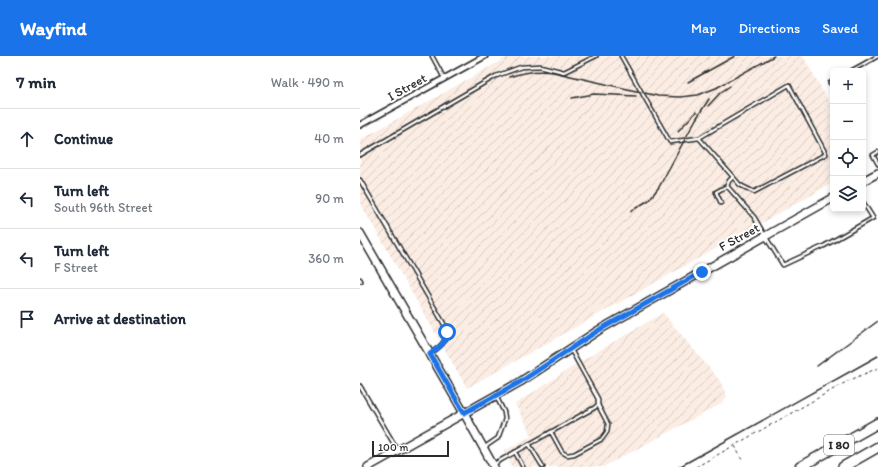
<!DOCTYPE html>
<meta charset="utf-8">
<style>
:root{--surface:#fff;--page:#f6f6f7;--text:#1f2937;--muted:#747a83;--line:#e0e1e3;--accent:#1a73e8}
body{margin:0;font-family:Itim,sans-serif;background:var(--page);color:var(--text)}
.controls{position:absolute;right:12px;top:12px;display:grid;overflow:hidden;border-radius:6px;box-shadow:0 2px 6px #0003}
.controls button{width:36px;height:36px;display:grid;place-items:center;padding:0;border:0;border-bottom:1px solid var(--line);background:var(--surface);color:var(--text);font:20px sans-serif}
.scale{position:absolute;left:12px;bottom:10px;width:77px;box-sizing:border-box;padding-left:4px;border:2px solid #2b2b2b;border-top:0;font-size:11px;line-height:14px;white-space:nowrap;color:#2b2b2b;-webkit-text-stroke:3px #fff;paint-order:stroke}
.stop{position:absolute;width:12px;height:12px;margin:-9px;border:3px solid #1a73e8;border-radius:50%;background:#fff}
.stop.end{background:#1a73e8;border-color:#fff;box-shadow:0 1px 4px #0008}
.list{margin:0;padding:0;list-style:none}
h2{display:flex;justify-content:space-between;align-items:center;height:52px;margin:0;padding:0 16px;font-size:17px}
h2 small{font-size:13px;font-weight:400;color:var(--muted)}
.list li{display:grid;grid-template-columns:26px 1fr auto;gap:12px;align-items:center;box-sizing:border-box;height:60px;padding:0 16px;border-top:1px solid var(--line)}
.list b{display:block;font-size:15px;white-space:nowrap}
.list p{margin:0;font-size:13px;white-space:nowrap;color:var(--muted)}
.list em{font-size:13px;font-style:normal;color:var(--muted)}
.icon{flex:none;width:22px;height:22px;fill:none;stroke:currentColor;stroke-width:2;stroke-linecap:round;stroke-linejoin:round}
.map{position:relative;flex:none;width:518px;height:411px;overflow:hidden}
header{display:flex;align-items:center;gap:24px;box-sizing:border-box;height:56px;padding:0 20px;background:var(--accent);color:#fff}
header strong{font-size:19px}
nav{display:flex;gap:22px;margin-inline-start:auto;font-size:14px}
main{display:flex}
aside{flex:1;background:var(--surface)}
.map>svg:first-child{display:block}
.industrial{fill:url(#industrial-furrows)}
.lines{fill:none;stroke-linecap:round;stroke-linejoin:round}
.lane-casing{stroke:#2b2b2b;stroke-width:5.5}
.street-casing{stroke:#2b2b2b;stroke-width:8}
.secondary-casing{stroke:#2b2b2b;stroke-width:10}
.highway-casing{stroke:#2b2b2b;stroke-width:12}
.path{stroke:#2b2b2b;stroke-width:1;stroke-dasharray:3 3;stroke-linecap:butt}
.lane{stroke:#fff;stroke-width:2.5}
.street{stroke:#fff;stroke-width:4.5}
.secondary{stroke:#fff;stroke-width:7}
.highway{stroke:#fff;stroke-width:9}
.rail{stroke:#2b2b2b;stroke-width:1.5}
.route{stroke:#1a73e8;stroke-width:5}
.labels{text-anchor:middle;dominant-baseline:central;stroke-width:4;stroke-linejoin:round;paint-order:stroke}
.shield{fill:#fff;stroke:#6b6b6b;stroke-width:1}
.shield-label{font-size:12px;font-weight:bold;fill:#2b2b2b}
.street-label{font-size:13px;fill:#2b2b2b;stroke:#fff}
</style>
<header>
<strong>Wayfind</strong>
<nav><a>Map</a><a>Directions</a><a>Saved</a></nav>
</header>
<main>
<aside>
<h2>7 min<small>Walk · 490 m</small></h2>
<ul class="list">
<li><svg class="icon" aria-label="ahead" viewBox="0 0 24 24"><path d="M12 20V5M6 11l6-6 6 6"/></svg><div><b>Continue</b></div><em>40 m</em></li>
<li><svg class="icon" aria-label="left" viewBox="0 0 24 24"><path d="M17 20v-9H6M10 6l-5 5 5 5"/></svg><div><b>Turn left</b><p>South 96th Street</p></div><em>90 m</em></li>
<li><svg class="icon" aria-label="left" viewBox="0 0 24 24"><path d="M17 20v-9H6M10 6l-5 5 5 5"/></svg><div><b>Turn left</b><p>F Street</p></div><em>360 m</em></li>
<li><svg class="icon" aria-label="arrive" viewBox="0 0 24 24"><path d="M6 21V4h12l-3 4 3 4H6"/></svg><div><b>Arrive at destination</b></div></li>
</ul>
</aside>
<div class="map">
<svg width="518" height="411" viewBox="0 0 518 411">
<defs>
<pattern id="industrial-furrows" width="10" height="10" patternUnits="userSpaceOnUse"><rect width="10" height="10" fill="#fbede3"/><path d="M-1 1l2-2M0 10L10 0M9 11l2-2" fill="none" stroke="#d7cbc3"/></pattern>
</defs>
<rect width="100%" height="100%" fill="#fff"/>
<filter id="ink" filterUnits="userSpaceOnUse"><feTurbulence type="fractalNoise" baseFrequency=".025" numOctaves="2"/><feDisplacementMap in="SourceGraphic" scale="8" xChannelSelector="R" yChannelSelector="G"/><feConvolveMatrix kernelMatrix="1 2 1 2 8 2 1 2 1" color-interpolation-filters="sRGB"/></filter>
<g filter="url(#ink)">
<g class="industrial">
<path d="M149 0H443L473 53V127L107 332 0 147V84Z"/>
<path d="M303 257 360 325 367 341 361 348 243 411H152L144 395 172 380 155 348 223 304Z"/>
</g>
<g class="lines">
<g class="lane-casing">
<g id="lane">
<path d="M72 0 84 22"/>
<path d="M261 0 310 86 339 82 429 29 466 98 394 136 380 129 339 82"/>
<path d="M491 15 518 0"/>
<path d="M470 27 473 25"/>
<path d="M518 96 513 99 518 108"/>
<path d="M0 99 136 20 161 11 180 10 204 16 236 0"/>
<path d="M0 124 84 268C90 283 83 289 71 297"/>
<path d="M367 130 394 161 405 180 423 209 464 190 513 162 503 146"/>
<path d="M361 147 356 136 367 130 369 125 373 121"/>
<path d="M0 223 1 225"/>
<path d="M0 330 37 393"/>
<path d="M191 376 202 396 207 399 214 398 242 383 247 376 248 368 238 349"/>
<path d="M169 388 183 411"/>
<path d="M125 391 138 382 145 363 144 356 136 340"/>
<path d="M155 396 163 411"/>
<path d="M134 408 191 376 234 352 238 349V343L211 294"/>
</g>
</g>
<g class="street-casing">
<path id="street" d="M0 69 125 0"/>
</g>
<g class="secondary-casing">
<g id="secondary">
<path d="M503 125 518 117"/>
<path d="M0 177 104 357 134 411"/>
<path d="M8 411 160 326 239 274 473 142"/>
</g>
</g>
<g class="highway-casing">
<g id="highway">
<path d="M440 411 518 367"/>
<path d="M483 411 518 391"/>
</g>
</g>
<g class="path">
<path d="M375 390 382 404"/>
<path d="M336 411 488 325 518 312"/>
</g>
<use href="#lane" class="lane"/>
<use href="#street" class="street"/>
<use href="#secondary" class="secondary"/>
<use href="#highway" class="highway"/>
<g class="rail">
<path d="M149 21C164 16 178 14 193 16L298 40 320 41 338 39 356 32 414 0"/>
<path d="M328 26 375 0"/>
<path d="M212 42 234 38 276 40"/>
<path d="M348 50 361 36 370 30"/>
<path d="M318 75 336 56"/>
<path d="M271 155 289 144 299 131 336 63 349 43"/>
<path d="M457 310 518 265"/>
<path d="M319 411 518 300"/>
</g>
</g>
</g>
<g class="lines" filter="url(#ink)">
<path class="route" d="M87 276C85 288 80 291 70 298L104 357 160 326 239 274 342 216"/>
</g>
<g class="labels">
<rect class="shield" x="464" y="379" width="30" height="20" rx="3"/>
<g class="shield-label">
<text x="479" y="389">I 80</text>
</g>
<g class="street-label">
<text transform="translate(47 31) rotate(-29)">I Street</text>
<text transform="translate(379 181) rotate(-29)">F Street</text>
</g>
</g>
</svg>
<div class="controls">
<button>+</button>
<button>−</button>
<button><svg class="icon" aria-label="locate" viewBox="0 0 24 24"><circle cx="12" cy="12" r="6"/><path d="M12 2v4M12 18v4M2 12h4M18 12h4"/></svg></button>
<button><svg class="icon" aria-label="layers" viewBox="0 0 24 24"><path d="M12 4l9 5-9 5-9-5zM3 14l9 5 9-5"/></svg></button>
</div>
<div class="scale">100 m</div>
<div class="stop" style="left:87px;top:276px"></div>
<div class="stop end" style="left:342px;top:216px"></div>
</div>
</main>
